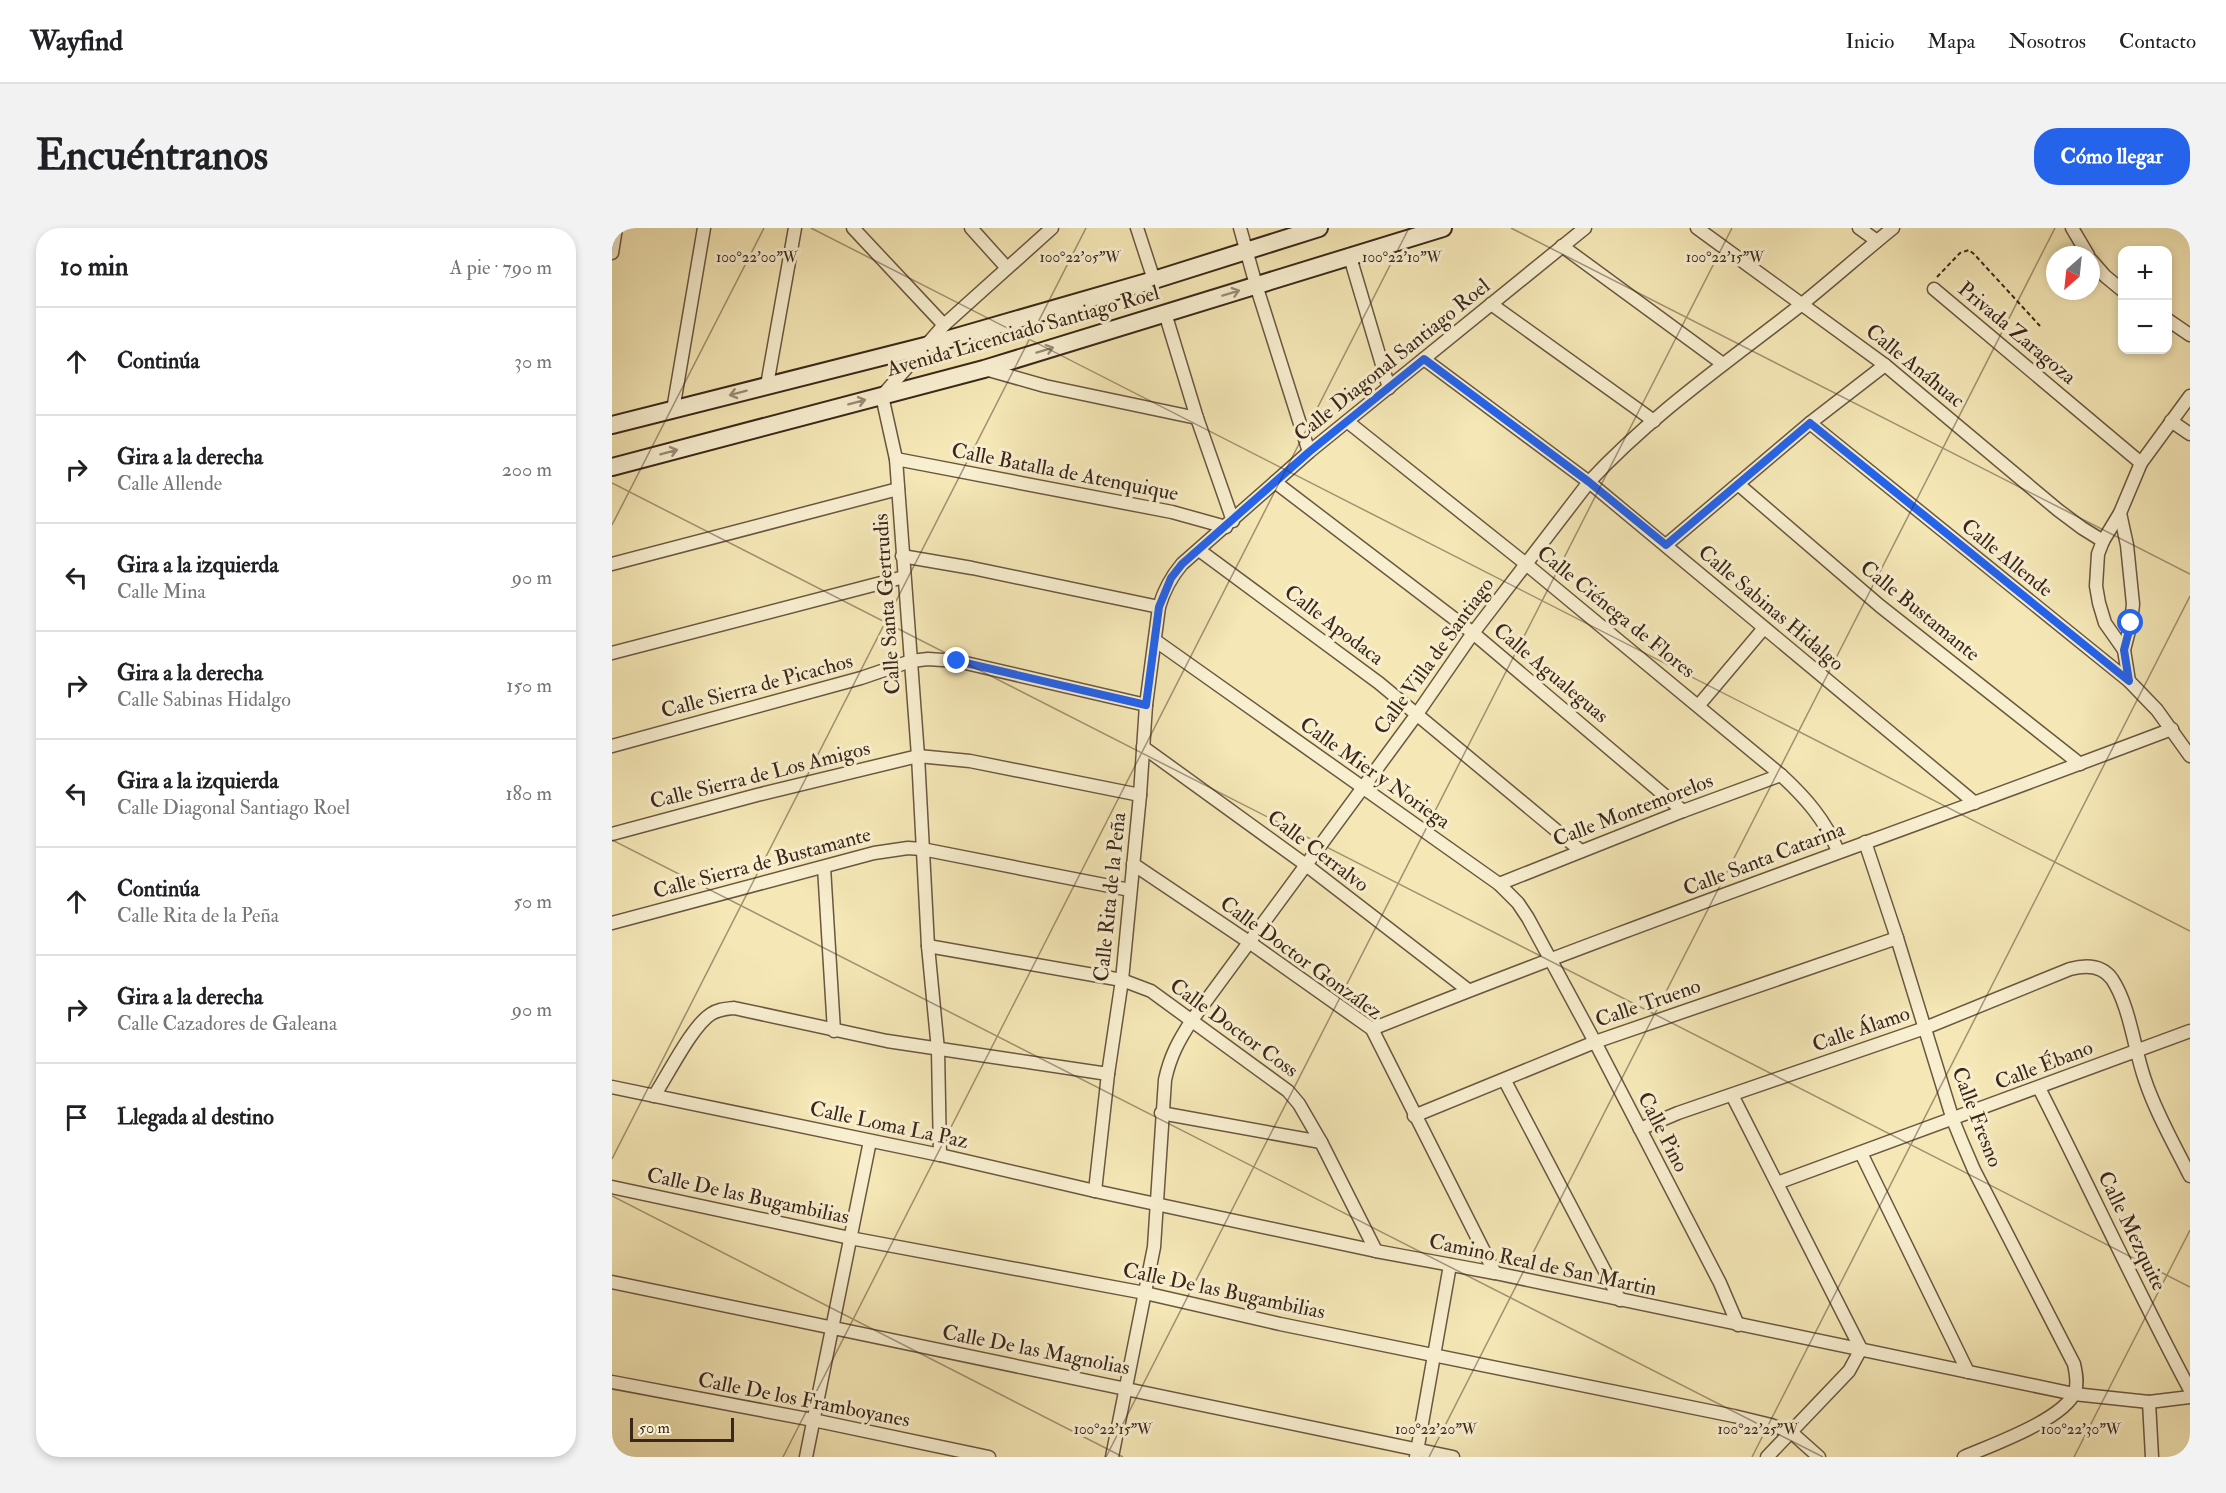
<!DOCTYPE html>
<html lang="es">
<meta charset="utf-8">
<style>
:root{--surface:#fff;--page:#f2f2f2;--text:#202124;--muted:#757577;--line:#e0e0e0;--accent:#2563eb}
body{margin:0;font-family:"IM FELL Double Pica",serif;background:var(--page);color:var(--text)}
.controls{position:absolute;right:18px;top:18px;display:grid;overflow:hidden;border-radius:12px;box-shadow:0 3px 9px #0003}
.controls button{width:54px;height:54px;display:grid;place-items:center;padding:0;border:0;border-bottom:2px solid var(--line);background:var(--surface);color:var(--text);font:30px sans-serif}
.compass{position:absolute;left:1434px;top:18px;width:54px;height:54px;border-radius:50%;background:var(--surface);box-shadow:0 3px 9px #0003;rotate:207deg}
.scale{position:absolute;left:18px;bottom:15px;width:104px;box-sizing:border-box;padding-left:6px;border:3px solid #3b271a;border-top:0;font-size:16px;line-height:21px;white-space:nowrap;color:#3b271a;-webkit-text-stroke:4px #f8efd0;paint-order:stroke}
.stop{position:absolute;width:18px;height:18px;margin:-14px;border:4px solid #2563eb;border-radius:50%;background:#fff}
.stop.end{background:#2563eb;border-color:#fff;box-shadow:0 2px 6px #0008}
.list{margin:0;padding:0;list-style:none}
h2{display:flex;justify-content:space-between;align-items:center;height:78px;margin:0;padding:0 24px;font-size:26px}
h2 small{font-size:20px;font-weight:400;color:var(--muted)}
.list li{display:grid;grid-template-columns:39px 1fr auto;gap:18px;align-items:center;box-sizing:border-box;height:108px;padding:0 24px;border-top:2px solid var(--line)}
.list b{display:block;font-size:22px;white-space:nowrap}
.list p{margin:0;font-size:20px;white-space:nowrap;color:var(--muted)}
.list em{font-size:20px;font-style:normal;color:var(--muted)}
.icon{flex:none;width:33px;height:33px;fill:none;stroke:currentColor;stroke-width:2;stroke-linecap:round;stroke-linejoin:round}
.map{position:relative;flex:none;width:1578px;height:1229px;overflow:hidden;border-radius:24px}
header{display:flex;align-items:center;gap:36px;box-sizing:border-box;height:84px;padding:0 30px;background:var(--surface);border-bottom:2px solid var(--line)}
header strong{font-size:28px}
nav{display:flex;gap:33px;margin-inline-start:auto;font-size:21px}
.intro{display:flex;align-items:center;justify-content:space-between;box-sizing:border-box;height:144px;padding:0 36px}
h1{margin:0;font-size:42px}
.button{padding:15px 27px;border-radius:24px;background:var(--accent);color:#fff;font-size:21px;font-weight:700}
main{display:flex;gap:36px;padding:0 36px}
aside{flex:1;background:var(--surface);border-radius:24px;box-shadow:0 3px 9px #0003}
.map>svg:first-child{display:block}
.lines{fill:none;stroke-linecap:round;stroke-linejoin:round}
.street-casing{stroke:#6a5741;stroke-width:15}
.secondary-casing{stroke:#3b271a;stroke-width:20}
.path{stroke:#3b271a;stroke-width:2;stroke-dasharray:4.5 3;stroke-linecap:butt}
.street{stroke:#f8efd0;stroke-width:12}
.secondary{stroke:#f8efd0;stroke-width:16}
.oneway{stroke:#9a8b75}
.route{stroke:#2563eb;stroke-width:8}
.ticks{fill:none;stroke:#3b271a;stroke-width:1.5;stroke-opacity:0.45}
.labels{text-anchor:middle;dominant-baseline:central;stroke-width:6;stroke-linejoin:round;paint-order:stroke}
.street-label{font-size:21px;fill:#3b271a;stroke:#f8efd0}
.ticks-label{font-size:15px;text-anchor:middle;fill:#3b271a;stroke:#f8efd0;stroke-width:6;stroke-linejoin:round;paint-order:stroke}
</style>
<header>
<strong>Wayfind</strong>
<nav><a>Inicio</a><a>Mapa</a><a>Nosotros</a><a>Contacto</a></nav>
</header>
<div class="intro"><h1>Encuéntranos</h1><a class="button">Cómo llegar</a></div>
<main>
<aside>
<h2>10 min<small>A pie · 790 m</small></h2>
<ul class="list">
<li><svg class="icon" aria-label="ahead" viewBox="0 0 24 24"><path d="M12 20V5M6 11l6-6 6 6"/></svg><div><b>Continúa</b></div><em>30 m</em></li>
<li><svg class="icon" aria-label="right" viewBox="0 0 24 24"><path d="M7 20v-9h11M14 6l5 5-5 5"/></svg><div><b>Gira a la derecha</b><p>Calle Allende</p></div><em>200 m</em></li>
<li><svg class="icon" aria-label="left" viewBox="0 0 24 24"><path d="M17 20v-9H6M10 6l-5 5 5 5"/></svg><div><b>Gira a la izquierda</b><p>Calle Mina</p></div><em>90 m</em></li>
<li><svg class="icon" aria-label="right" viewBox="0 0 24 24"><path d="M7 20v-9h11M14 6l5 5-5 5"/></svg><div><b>Gira a la derecha</b><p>Calle Sabinas Hidalgo</p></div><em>150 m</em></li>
<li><svg class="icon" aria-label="left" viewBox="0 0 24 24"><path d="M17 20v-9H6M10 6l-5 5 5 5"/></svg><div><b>Gira a la izquierda</b><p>Calle Diagonal Santiago Roel</p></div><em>180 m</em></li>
<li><svg class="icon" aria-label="ahead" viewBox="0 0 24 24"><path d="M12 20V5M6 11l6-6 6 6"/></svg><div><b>Continúa</b><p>Calle Rita de la Peña</p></div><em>50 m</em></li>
<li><svg class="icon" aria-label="right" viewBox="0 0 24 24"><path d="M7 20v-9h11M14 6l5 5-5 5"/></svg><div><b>Gira a la derecha</b><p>Calle Cazadores de Galeana</p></div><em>90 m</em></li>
<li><svg class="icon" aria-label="arrive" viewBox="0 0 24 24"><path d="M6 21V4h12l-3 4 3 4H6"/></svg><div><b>Llegada al destino</b></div></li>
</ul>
</aside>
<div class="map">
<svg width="1578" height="1229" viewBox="0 0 1578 1229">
<rect width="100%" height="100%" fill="#f5e7b6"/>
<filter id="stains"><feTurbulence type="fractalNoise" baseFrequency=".00333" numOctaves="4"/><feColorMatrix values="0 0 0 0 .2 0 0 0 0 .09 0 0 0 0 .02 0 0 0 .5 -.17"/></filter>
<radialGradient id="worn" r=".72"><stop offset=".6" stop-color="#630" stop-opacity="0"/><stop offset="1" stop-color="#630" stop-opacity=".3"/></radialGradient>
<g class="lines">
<g class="street-casing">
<g id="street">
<path d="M241 0 332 97"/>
<path d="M359 0 395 40"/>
<path d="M525 0 542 52"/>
<path d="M628 0 644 57 697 224"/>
<path d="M1085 0 1273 137 1446 282 1470 300 1491 313"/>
<path d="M1247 0 1265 13"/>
<path d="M1460 0 1476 27"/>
<path d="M950 18 1111 136"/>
<path d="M0 25 4 0"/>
<path d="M738 29 777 160"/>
<path d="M1479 32 1493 48 1510 62"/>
<path d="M1322 61 1529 235"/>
<path d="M879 76 1042 193"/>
<path d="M553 85 585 190 621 293"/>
<path d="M1556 92 1578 107"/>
<path d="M812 131 977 254 1363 575"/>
<path d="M373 141 433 158 585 190"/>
<path d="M155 157 183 0"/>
<path d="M61 182 92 0"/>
<path d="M1559 193 1578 206"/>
<path d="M736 194 914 336 1169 547C1194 570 1213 592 1226 623"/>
<path d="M1198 195 1517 453 1545 482 1578 528"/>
<path d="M284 231 560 284 614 299"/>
<path d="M663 254 861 405 1071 583"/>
<path d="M1126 256 1268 378 1468 536"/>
<path d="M1508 285 1515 317 1521 376 1519 395 1512 422 1517 453"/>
<path d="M1054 317 1198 195 1273 137"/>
<path d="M587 322 767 455 969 623"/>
<path d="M290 328 360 340 547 379"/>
<path d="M0 336 286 261"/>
<path d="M544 413 887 656 906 675 916 690 983 814 1108 1055 1126 1097"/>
<path d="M1512 422 1493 395 1487 375 1484 358 1486 326 1491 313 1508 285 1529 235 1578 168"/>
<path d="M0 425 292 349"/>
<path d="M1087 477 1152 400"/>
<path d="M0 518 249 450 299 433 316 431 345 433 534 477"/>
<path d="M531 519 694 637 856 762"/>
<path d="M0 606 145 567 306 528 358 533 528 567"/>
<path d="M1253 614 1285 710 1341 892 1350 914 1362 942 1462 1136C1464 1145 1466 1155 1463 1164 1451 1192 1379 1217 1352 1229"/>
<path d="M521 636 637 714 760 801 883 1045"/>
<path d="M212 639 222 803"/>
<path d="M887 656 1071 583 1169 547"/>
<path d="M0 695 262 625 296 620 310 621 518 662"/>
<path d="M316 718 510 752 539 763 676 863 687 876 709 914 764 1023"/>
<path d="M760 801C1025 695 1294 602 1560 501"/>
<path d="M893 853 1008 1072"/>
<path d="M0 859 328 927 483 963 764 1023 883 1045 1462 1166 1537 1174 1578 1169"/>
<path d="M1427 860C1478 960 1525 1063 1578 1162"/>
<path d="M1120 867 1249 1121 1237 1143 1155 1229"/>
<path d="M42 868C56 847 80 798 99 786 107 781 113 781 122 780L275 813 496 846"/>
<path d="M549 885 709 914"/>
<path d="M802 888 983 814 1285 710"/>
<path d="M1028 901 1066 885 1313 800 1458 741C1473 737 1490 737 1500 751 1518 778 1522 821 1533 852 1544 885 1562 916 1578 948"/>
<path d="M1249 925 1356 1144"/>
<path d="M328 927 326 822 316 718 306 528 284 231 270 168 332 97 440 0"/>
<path d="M1165 955 1578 803"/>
<path d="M0 959 238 1010 533 1065 668 1096 1122 1188 1159 1197 1180 1205 1207 1229"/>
<path d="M483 963 496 846 510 752 528 567 534 477 547 379C552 362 559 349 570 336L697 224 973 0"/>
<path d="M0 1054 841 1229"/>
<path d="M0 1154 201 1192 377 1229"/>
<path d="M1537 1174 1540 1229"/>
<path d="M194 1229 258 913"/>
<path d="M500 1229 542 1019 553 852C558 828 567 812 580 792L805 486 861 405 977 254C1040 186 1117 133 1190 76 1221 51 1250 25 1281 0"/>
<path d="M804 1229 838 1037"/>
</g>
</g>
<g class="secondary-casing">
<g id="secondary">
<path d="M0 197 313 118 542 52 707 0"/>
<path d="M0 239 372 141 831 0"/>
</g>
</g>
<path class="path" d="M1325 49 1348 25 1357 22 1362 26 1428 98"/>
<use href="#street" class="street"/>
<use href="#secondary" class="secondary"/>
</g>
<defs><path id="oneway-shaft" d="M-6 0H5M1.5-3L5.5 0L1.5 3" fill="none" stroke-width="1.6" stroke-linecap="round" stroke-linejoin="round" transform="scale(1.5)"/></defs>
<g class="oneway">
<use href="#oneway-shaft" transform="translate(619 65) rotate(-17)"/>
<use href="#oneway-shaft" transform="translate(433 122) rotate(-17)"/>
<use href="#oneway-shaft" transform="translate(126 165) rotate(165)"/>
<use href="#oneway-shaft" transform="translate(245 174) rotate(-15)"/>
<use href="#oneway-shaft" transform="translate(57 224) rotate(-15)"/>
</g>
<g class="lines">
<path class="route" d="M345 433 534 477 547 379 559 350 570 336 697 224 812 131 977 254 1054 317 1198 195 1517 453 1512 422 1519 395"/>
</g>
<path class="ticks" d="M199 0 1578 703M899 0 1578 346M0 255 1578 1059M0 297 152 0M0 612 1211 1229M0 931 474 0M0 968 511 1229M171 1229 797 0M494 1229 1120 0M817 1229 1443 0M1140 1229 1578 368M1462 1229 1578 1002"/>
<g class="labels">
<g class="street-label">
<text transform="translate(411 103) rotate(-16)">Avenida Licenciado Santiago Roel</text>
<text transform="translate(1405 105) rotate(40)">Privada Zaragoza</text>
<text transform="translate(780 132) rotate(-39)">Calle Diagonal Santiago Roel</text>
<text transform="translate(1303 138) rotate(39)">Calle Anáhuac</text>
<text transform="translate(453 244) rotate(11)">Calle Batalla de Atenquique</text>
<text transform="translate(1395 330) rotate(39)">Calle Allende</text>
<text transform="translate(275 376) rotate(-94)">Calle Santa Gertrudis</text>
<text transform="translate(1159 380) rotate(40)">Calle Sabinas Hidalgo</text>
<text transform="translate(1308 383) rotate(39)">Calle Bustamante</text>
<text transform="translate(1004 384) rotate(39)">Calle Ciénega de Flores</text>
<text transform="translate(722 397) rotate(37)">Calle Apodaca</text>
<text transform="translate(822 428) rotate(-54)">Calle Villa de Santiago</text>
<text transform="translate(939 445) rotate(40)">Calle Agualeguas</text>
<text transform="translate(145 458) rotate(-15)">Calle Sierra de Picachos</text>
<text transform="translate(763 545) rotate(35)">Calle Mier y Noriega</text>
<text transform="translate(148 547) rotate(-14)">Calle Sierra de Los Amigos</text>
<text transform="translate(1021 582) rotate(-21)">Calle Montemorelos</text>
<text transform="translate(706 623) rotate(37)">Calle Cerralvo</text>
<text transform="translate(1152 631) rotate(-21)">Calle Santa Catarina</text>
<text transform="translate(150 635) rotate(-15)">Calle Sierra de Bustamante</text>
<text transform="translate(498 669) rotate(-84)">Calle Rita de la Peña</text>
<text transform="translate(689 730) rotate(36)">Calle Doctor González</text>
<text transform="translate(1036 775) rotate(-19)">Calle Trueno</text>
<text transform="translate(622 800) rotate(36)">Calle Doctor Coss</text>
<text transform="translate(1249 801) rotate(-19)">Calle Álamo</text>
<text transform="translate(1432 837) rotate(-21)">Calle Ébano</text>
<text transform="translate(1365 889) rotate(69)">Calle Fresno</text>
<text transform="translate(277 897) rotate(12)">Calle Loma La Paz</text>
<text transform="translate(1051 904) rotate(63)">Calle Pino</text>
<text transform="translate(136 968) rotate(12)">Calle De las Bugambilias</text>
<text transform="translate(1520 1003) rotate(64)">Calle Mezquite</text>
<text transform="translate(931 1037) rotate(12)">Camino Real de San Martin</text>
<text transform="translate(612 1063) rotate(12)">Calle De las Bugambilias</text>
<text transform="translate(424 1122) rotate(11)">Calle De las Magnolias</text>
<text transform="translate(192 1172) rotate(11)">Calle De los Framboyanes</text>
</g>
</g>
<g class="ticks-label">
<text x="145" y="34">100°22'00"W</text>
<text x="468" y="34">100°22'05"W</text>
<text x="790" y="34">100°22'10"W</text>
<text x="1113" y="34">100°22'15"W</text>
<text x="501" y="1206">100°22'15"W</text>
<text x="824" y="1206">100°22'20"W</text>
<text x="1146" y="1206">100°22'25"W</text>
<text x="1469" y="1206">100°22'30"W</text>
</g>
<rect width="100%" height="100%" filter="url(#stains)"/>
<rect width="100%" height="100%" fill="url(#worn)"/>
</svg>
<div class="controls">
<button>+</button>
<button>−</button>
</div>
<svg class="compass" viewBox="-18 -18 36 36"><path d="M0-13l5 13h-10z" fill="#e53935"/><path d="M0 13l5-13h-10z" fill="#757577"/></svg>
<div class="scale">50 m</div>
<div class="stop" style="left:1519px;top:395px"></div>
<div class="stop end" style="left:345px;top:433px"></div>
</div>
</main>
